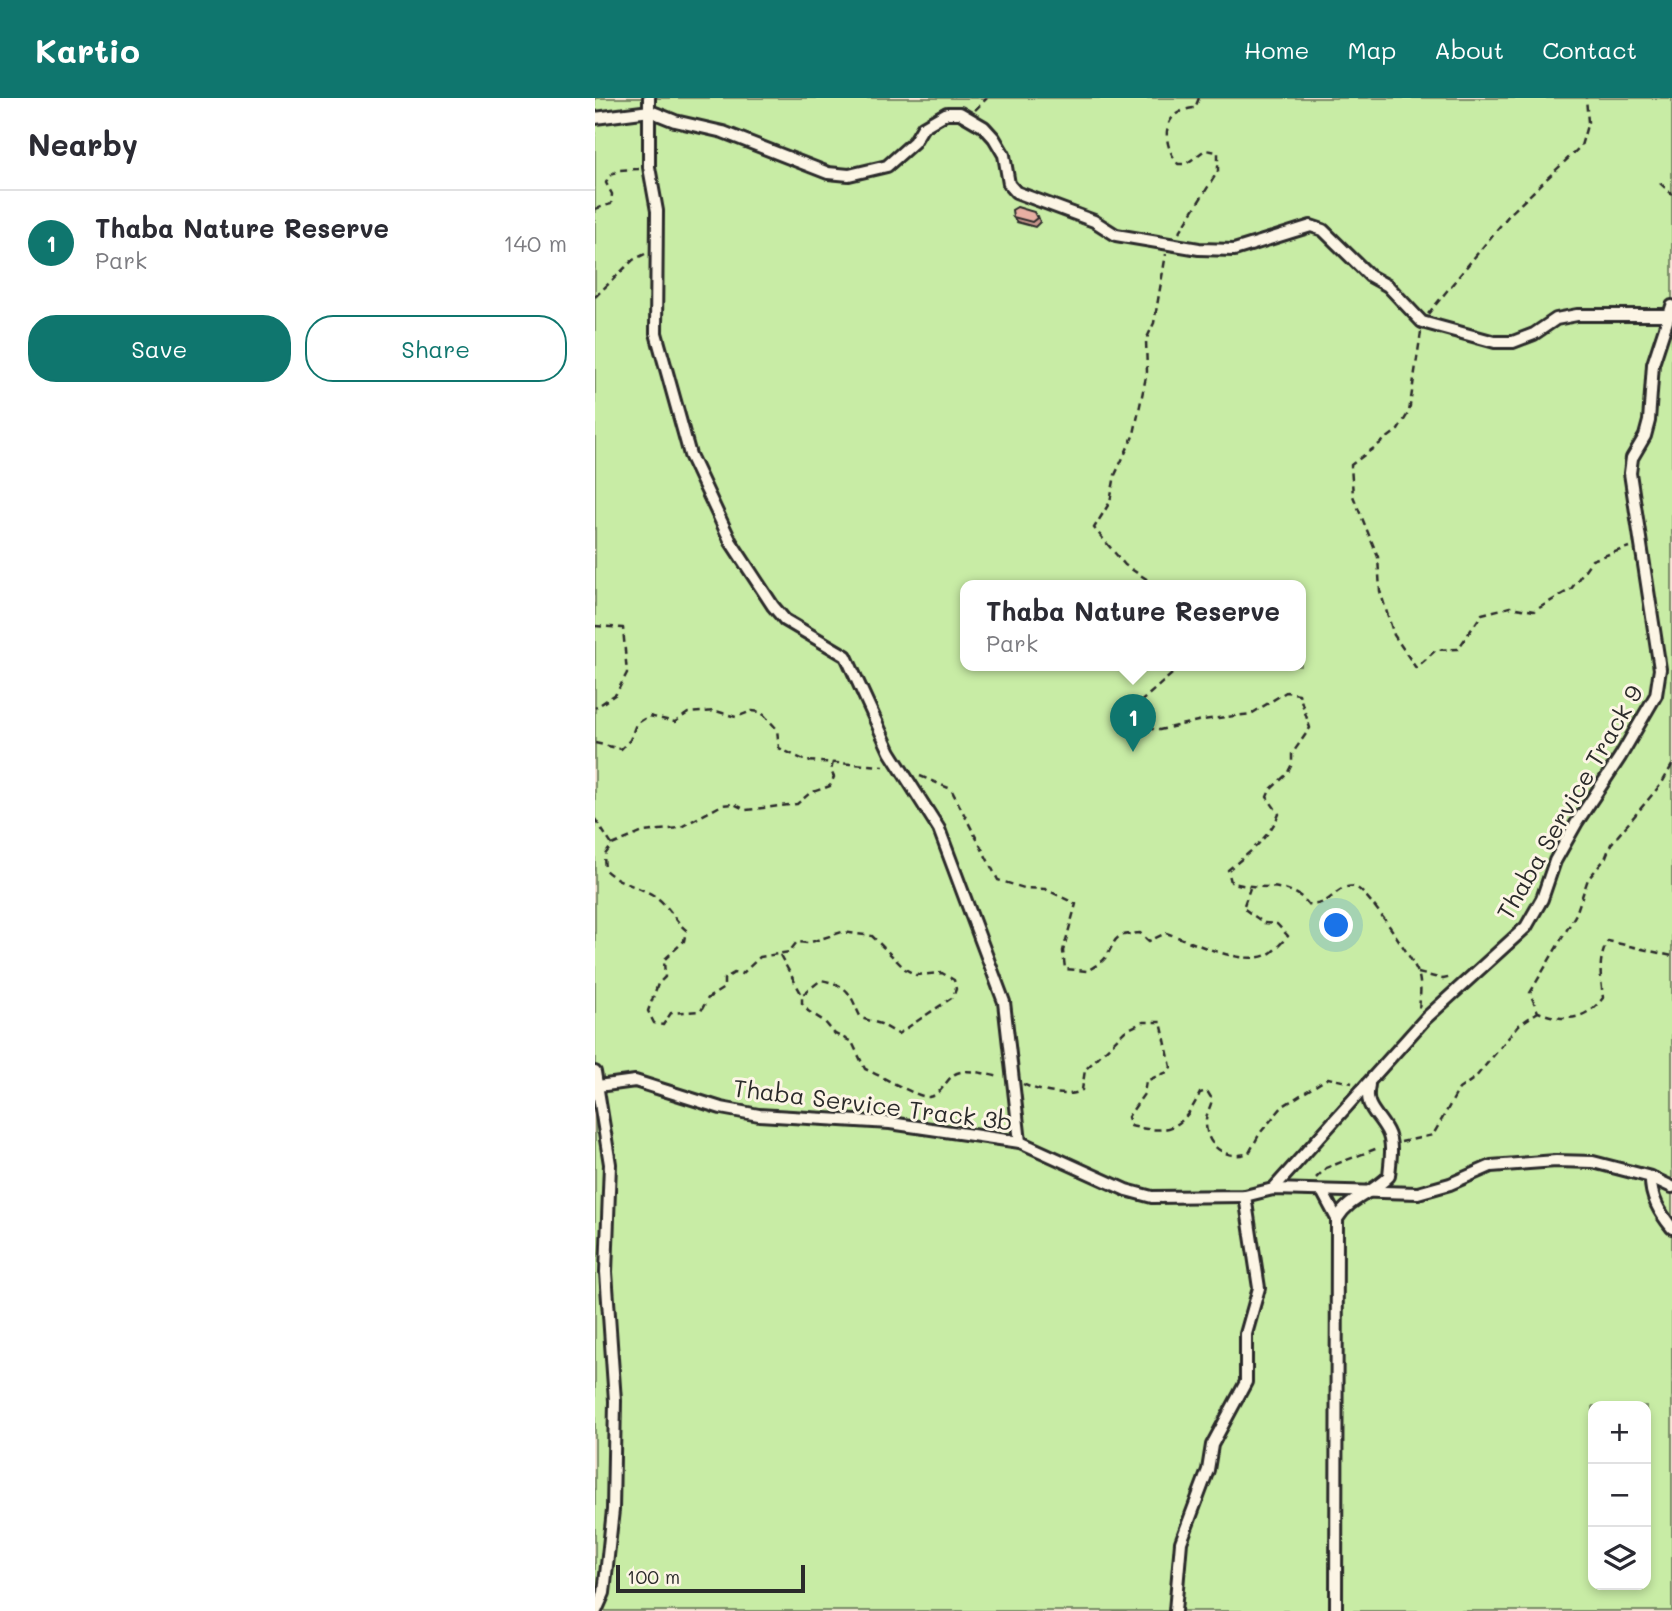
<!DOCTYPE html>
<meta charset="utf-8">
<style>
:root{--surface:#fff;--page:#f2f2f3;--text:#2b2b33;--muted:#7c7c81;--line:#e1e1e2;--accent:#0f766e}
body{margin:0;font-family:Mali,sans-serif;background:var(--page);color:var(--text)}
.controls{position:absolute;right:21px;bottom:21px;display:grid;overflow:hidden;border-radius:14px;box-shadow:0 4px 10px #0003}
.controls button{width:63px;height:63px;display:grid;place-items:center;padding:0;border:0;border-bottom:2px solid var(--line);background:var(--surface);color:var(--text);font:35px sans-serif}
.scale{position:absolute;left:21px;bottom:18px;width:189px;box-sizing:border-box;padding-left:7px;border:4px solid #2b2b2b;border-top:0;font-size:19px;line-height:24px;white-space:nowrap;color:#2b2b2b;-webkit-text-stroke:5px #fcf5e5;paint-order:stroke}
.you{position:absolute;left:742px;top:828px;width:24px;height:24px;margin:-18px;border:5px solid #fff;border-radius:50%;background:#1a73e8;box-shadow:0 0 0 10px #1a73e833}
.badge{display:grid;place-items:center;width:46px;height:46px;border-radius:50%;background:var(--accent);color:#fff;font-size:23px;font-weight:700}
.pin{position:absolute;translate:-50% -58px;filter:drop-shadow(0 2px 4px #0008)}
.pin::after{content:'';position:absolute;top:37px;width:24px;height:21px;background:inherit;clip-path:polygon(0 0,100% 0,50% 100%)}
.popup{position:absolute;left:365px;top:482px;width:346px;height:91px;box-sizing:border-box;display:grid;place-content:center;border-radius:14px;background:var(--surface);filter:drop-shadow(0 2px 5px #0005);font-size:23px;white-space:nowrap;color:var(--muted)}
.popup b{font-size:26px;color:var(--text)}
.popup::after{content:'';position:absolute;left:50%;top:100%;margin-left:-14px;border:14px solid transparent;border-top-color:var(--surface)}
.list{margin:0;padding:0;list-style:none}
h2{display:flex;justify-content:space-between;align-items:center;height:91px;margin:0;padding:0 28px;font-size:30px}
h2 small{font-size:23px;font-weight:400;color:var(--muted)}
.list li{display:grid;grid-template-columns:46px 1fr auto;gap:21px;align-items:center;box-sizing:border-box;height:105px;padding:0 28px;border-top:2px solid var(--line)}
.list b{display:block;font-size:26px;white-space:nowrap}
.list p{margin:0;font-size:23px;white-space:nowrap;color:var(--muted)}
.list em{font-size:23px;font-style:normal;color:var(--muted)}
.actions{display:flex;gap:14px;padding:21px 28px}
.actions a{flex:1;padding:16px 0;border:2px solid var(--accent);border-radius:28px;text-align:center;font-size:24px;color:var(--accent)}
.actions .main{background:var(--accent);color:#fff}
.icon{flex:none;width:38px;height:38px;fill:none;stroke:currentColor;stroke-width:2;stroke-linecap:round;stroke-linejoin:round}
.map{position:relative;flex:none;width:1077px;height:1513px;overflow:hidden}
header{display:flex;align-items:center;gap:42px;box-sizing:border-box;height:98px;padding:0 35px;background:var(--accent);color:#fff}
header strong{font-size:33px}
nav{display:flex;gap:38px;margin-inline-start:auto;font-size:24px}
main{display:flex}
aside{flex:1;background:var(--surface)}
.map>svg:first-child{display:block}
.green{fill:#c8eca5;stroke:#7a8c68;stroke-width:2;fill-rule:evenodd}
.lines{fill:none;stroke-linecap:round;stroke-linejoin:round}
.street-casing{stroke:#2b2b2b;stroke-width:16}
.path{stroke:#2b2b2b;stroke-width:2.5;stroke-dasharray:7 5;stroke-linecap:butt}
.street{stroke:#fcf5e5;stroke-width:10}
.wall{fill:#c8968c;stroke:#2b2b2b;stroke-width:2}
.building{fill:#e8afa3;stroke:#2b2b2b;stroke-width:2}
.labels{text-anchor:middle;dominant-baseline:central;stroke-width:6;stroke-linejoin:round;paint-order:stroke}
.street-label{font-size:24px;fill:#2b2b2b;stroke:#fcf5e5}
</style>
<header>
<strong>Kartio</strong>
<nav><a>Home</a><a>Map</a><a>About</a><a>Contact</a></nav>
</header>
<main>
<aside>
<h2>Nearby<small></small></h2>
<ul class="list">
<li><span class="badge">1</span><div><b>Thaba Nature Reserve</b><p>Park</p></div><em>140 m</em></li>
</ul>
<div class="actions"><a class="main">Save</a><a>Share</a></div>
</aside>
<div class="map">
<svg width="1077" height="1513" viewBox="0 0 1077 1513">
<rect width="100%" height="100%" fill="#f8e7d8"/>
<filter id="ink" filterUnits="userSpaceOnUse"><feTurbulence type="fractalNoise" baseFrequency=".0143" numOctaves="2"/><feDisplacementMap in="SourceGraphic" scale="14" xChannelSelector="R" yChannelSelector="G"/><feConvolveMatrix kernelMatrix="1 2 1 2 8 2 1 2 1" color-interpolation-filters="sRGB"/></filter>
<g filter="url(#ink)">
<path class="green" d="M0 0H1077V1513H0ZM370 488H706V568H370ZM998 1308H1051V1487H998Z"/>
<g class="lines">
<g class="street-casing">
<g id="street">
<path d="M54 0V69L62 113 61 235 95 357 136 444 178 508 190 522 251 558 295 654 344 731 409 904 425 1044"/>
<path d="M0 20 55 13 80 23 128 34 233 75 254 77 292 68 319 44 328 29 352 15H365L389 29 399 40 409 57 414 86 421 94 499 123 521 137 604 151 639 152 716 128 728 132 775 178 793 188 827 224 900 244H918L939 236 961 221 982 217H1074"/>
<path d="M0 974 15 1066 11 1174 20 1303 18 1412 9 1495 1 1513"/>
<path d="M3 988 40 983 126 1010 164 1017 295 1025 425 1044 531 1092 557 1099 650 1098 678 1091 823 1095 855 1086 896 1068 961 1063 998 1064 1056 1079 1077 1089"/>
<path d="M1056 1079C1055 1099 1065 1115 1077 1130"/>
<path d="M678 1091 831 920 931 829 947 801 960 763 982 724 1025 659 1061 597 1065 571 1035 375 1037 360 1050 338 1054 323 1058 266 1077 208"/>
<path d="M727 1093 742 1121 741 1513"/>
<path d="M742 1121C755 1099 777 1096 794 1078 795 1064 799 1046 792 1033 782 1014 769 1010 774 987"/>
<path d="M580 1513 586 1444 613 1372 617 1347 651 1284V1236L664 1190 650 1098"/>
</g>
</g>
<g class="path">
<path d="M380 12 392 0"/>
<path d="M1065 85 1077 96"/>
<path d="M0 111 16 106 17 96 11 85 13 79 23 72 44 71"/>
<path d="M584 135 623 73V54L610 52 591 66H583C566 44 566 12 600 10L604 0"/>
<path d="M0 199 38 162 50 156"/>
<path d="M833 216 914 117 986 48 993 24 991 0"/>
<path d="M826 234 814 314 803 332 756 367 758 398 783 459 785 493 799 537 821 570 841 552 863 551 887 516 915 509 939 513 976 491 997 462 1034 449"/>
<path d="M562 488 530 467 499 430 515 404 520 377 539 336 552 274 551 242 559 225 571 156"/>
<path d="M0 528 28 530 32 575 21 596 0 610"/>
<path d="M586 568 542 607 543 619 560 633 607 622 656 616 691 594 704 596 715 630 697 656V666L692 676 675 692 672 699 684 716C674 740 653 756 633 772L636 784C663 794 694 781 713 806 737 810 740 785 760 789 772 792 818 861 823 875 827 887 825 899 824 912"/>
<path d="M0 645 26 651 35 642 41 626 54 618 80 624 93 615 121 613 141 619 157 613 166 614 182 631 184 650 211 663 289 668"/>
<path d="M238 664 236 673 239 679 235 688 215 695 202 706 151 712 139 706 127 707 84 730 48 734 17 747 9 758 10 772C24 785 42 788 58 797 74 807 79 822 91 832L89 843 69 862 70 879 63 886 53 913 59 925 68 927 76 915 106 913 113 900 129 890V881L139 875 147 876 165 859 194 854 202 844 213 845 247 834 277 838 310 871 321 877 347 875 359 882 361 891 358 899 303 936 286 926 266 920C254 896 256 888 226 882L207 897V905L213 913 229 923 240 936 257 944 270 971C285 977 323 1000 334 999 348 997 350 980 362 975 374 970 393 977 405 979"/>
<path d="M1077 667 1067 685 1016 746 1010 761 993 781 981 816 935 895 943 914C970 924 989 923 1008 900 1006 879 1002 862 1013 843L1077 858"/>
<path d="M325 678 356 691 403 782 429 790 450 791 481 806 468 853 470 871 492 873C498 869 507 865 511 859 523 839 517 837 545 835L554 843 571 835C597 843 652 872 677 854 683 849 688 843 693 838L682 826 669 825 648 810 655 790"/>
<path d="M0 721 17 747"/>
<path d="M185 857 207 897"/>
<path d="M823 875 848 881 857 879"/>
<path d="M428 986C442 993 476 1001 487 992L490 972 530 933 548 924H566L576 969 572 974 551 983 549 996 533 1019 536 1028C575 1037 588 1030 605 995L612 993 617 1001C616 1009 611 1015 611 1023 610 1048 631 1063 654 1055L665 1035 688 1008 733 980 757 985"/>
<path d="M806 1044 838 1037 864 991 880 980 924 927 943 914"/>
<path d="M721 1080 731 1070 783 1050"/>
<path d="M0 1096V1097"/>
</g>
<use href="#street" class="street"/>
</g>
<path class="wall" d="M443 118 445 124 440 129 422 124 418 119Z"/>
<path class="building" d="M422 109 439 114 442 120 437 124 418 119 417 112Z"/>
</g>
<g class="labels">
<g class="street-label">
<text transform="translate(974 704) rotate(-60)">Thaba Service Track 9</text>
<text transform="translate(278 1006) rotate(7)">Thaba Service Track 3b</text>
</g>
</g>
</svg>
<div class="controls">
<button>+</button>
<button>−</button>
<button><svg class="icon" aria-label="layers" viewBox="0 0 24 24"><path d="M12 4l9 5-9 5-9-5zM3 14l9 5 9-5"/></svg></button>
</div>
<div class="scale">100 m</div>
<div class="you"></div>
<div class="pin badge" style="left:538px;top:654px">1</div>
<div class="popup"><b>Thaba Nature Reserve</b>Park</div>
</div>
</main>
